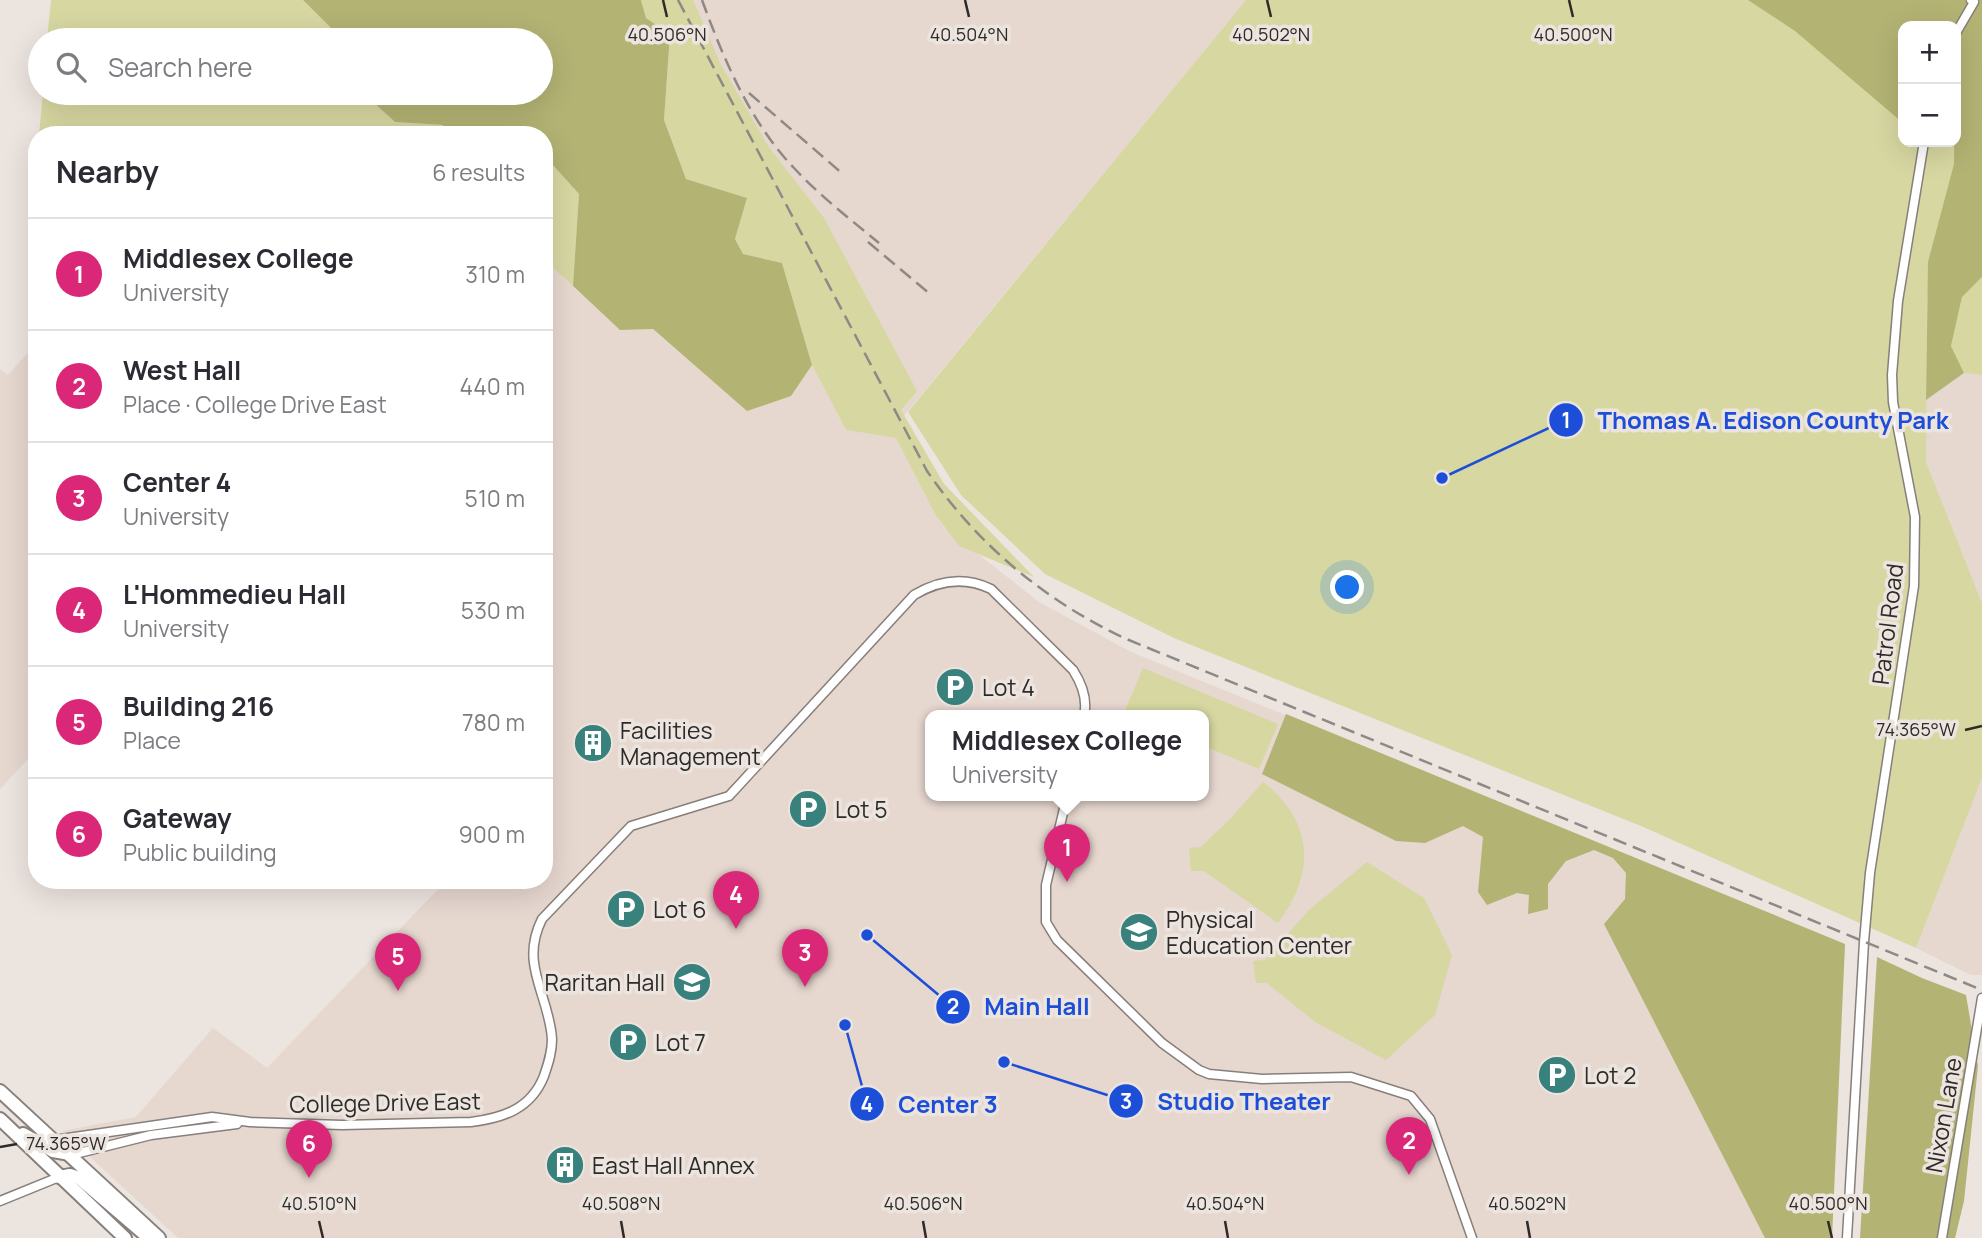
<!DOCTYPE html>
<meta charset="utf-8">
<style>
:root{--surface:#fff;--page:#f2f2f3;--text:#2b2b33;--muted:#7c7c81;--line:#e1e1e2;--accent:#db2777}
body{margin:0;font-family:Manrope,sans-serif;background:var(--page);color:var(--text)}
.controls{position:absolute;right:21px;top:21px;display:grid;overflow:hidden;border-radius:14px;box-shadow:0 7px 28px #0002}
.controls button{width:63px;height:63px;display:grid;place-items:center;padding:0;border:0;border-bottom:2px solid var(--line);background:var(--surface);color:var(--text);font:35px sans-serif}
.you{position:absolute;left:1348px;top:588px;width:24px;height:24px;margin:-18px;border:5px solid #fff;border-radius:50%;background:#1a73e8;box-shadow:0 0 0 10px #1a73e833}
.badge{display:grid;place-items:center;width:46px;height:46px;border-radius:50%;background:var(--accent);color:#fff;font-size:23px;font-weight:700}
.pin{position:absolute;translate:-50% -58px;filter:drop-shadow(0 2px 4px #0008)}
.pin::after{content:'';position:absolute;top:37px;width:24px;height:21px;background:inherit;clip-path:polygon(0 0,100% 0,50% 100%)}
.popup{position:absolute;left:925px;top:710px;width:284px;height:91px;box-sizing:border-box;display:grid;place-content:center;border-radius:14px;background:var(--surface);filter:drop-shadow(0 2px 5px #0005);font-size:23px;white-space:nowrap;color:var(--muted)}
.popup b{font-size:26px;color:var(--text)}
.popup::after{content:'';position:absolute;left:50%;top:100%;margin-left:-14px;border:14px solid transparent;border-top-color:var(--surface)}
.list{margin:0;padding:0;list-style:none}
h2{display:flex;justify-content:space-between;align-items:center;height:91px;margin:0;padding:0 28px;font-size:30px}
h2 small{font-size:23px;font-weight:400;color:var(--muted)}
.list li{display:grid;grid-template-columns:46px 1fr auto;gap:21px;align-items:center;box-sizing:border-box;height:112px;padding:0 28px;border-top:2px solid var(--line)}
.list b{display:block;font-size:26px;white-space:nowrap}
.list p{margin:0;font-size:23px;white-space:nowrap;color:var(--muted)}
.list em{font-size:23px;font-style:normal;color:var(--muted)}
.icon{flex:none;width:38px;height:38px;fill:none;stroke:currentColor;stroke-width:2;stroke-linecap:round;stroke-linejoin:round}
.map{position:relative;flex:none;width:1982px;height:1238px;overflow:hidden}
.search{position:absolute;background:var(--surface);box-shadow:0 7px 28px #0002;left:28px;top:28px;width:525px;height:77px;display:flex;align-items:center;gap:18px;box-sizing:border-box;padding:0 24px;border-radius:38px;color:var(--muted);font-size:26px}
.panel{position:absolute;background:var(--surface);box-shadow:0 7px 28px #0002;left:28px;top:126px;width:525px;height:763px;border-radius:28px}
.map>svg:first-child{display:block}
.built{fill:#e6d7cf;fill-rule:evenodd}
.green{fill:#d6d7a1;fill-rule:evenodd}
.forest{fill:#b3b374}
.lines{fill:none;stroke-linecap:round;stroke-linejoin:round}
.street-casing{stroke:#867f7b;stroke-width:11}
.primary-casing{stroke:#867f7b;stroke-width:16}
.street{stroke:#fff;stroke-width:8}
.primary{stroke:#fff;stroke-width:12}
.rail{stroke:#8f8986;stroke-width:2.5;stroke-dasharray:14 7;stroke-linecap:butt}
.ticks{fill:none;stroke:#2d2a28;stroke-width:2.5}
.labels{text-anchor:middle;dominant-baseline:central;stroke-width:7;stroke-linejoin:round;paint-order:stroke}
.street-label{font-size:23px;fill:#2d2a28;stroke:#ece4df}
.poi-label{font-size:23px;fill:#2d2a28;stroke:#ece4df;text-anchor:start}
.ticks-label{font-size:18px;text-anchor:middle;fill:#2d2a28;stroke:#ece4df;stroke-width:7;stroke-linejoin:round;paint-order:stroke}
.leader{fill:none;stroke:#1d4ed8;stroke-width:2.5}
.callout-dot{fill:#1d4ed8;stroke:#ece4df;stroke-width:2.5}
.mark-label{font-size:21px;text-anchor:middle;font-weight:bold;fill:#fff}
.callout-label{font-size:24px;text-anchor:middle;font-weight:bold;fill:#1d4ed8;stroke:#ece4df;stroke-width:7;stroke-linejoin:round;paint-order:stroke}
</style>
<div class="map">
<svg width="1982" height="1238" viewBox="0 0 1982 1238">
<rect width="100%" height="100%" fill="#ece4df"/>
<g class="built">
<path d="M663 0H1246L890 433Z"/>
<path d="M544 260 620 330 652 329 747 410 791 396 812 365 846 430 896 438 935 514 945 528 1039 602 1131 652 1845 944 1828 1238H178L62 1131 136 1117 213 1028 267 1068 444 883 441 880H544ZM930 716H1204V796H930Z"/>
<path d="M34 346 37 349V749L0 789V369L8 375Z"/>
<path d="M1964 373 1982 375V603L1926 462V400Z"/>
<path d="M1982 778V975H1971L1916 948Z"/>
</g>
<g class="green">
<path d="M51 0H303L337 34 333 40H47Z"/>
<path d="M641 0H693L721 65 768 146 824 218 917 391 901 410 944 484 1034 577 959 546 935 514 896 438 846 430 812 365 782 263 743 254 735 239 747 198 686 179 664 120 670 34 646 18Z"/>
<path d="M1246 0H1982V124L1927 301 1926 462 1982 603V778L1916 948 1641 826 1174 638 1045 574 961 495 908 412ZM1903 26H1956V142H1903Z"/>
<path d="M43 93H363L395 122 444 125V135H39Z"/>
<path d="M552 164 579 194 573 286 544 260V165Z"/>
<path d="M1982 277V375L1964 373 1951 346 1962 296Z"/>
<path d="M1143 668 1278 724 1259 769 1204 746V716H1130L1124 713Z"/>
<path d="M1263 782C1314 822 1316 872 1278 923L1204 871H1191L1189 848 1201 847 1232 817Z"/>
<path d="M1367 862 1424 898 1452 955 1435 1015 1386 1060 1315 1022 1267 983H1256L1253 961 1265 960 1308 911Z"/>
</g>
<g class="forest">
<path d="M303 0H641L646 18 670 34 664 120 686 179 747 198 735 239 743 254 782 263 812 365 791 396 747 411 653 329 620 330 573 286 579 194 552 164 544 165V135H444L443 125 395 122 363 93H541V40H333L337 34Z"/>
<path d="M1748 0H1982V277L1962 297 1951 346 1964 373 1926 400 1928 262 1954 164 1956 26H1903V123L1795 31Z"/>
<path d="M1286 714 1845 944 1832 1238H1765L1604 924 1625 899 1626 873 1613 858 1594 850 1566 861 1548 884V909L1528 914 1529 895 1517 893 1487 905 1478 892 1483 837 1463 826 1425 843 1396 841 1262 774Z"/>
<path d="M1877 957 1922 978 1966 995 1978 1066 1964 1201 1955 1238H1860Z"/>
</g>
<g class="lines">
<g class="street-casing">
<g id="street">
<path d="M1956 33 1974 2 1971 0"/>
<path d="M1067 796 1046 885V922L1057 940 1162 1043 1199 1070 1209 1074 1262 1079 1351 1077 1411 1096 1430 1119 1472 1238"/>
<path d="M54 1140 212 1117 250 1122 342 1125 471 1122C503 1118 531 1109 544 1076 548 1064 552 1053 552 1039 549 994 519 965 542 919L631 826 729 796 914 595C939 580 964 576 991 589L1073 670C1082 684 1088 699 1084 716"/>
<path d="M71 1155 151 1135 237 1124"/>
<path d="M0 1201 59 1177"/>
<path d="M1847 1238 1864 942 1870 873 1914 586 1915 517 1893 402 1892 375 1898 301 1924 142"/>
<path d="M1942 1238 1982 998"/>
</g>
</g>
<g class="primary-casing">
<g id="primary">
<path d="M0 1091 159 1238"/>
<path d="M0 1119 125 1238"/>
<path d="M23 1134 53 1151 70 1154"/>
<path d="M59 1177 70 1175 79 1178 149 1238"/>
</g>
</g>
<use href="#street" class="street"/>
<use href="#primary" class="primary"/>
<g class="rail">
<path d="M678 0 927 471C977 544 1044 600 1124 638L1982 990"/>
<path d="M702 0C724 60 750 122 794 168 820 196 850 219 879 243"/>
<path d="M749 93 844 175"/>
<path d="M868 242 930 294"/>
</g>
</g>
<path class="ticks" d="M663 0 667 17M965 0 969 17M1267 0 1271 17M1569 0 1573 17M1965 730 1982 726M0 1147 17 1144M319 1221 323 1238M621 1221 624 1238M923 1221 926 1238M1225 1221 1228 1238M1527 1221 1530 1238M1828 1221 1832 1238"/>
<defs>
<g id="parking-disc" transform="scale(2.0125)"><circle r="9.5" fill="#39817d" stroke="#ece4df"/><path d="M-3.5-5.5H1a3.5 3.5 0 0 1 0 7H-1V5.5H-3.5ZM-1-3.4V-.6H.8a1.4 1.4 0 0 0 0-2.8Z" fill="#fff"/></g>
<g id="building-disc" transform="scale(2.0125)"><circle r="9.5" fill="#39817d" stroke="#ece4df"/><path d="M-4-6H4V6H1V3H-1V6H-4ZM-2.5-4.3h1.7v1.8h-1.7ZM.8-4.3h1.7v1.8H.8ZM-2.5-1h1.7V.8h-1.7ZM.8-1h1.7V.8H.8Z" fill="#fff"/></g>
<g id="university-disc" transform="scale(2.0125)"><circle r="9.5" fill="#39817d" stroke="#ece4df"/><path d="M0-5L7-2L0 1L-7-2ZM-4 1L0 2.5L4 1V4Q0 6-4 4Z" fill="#fff"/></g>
</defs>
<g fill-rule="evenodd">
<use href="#parking-disc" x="955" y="687"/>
<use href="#building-disc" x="593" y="743"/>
<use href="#parking-disc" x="808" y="809"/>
<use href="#parking-disc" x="626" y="909"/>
<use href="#university-disc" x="1139" y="932"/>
<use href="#university-disc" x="692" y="982"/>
<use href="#parking-disc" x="628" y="1042"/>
<use href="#parking-disc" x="1557" y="1075"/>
<use href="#building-disc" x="565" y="1165"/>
</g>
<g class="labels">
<g class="street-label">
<text transform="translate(1887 624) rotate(-83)">Patrol Road</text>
<text transform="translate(385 1102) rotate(-1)">College Drive East</text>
<text transform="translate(1943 1115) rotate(-80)">Nixon Lane</text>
</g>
<g class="poi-label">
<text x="982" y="687">Lot 4</text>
<text x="620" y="730">Facilities<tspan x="620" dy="26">Management</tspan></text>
<text x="835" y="809">Lot 5</text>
<text x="653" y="909">Lot 6</text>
<text x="1166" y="919">Physical<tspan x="1166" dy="26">Education Center</tspan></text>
<text x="665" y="982" text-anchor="end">Raritan Hall</text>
<text x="655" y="1042">Lot 7</text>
<text x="1584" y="1075">Lot 2</text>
<text x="592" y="1165">East Hall Annex</text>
</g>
</g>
<g class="ticks-label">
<text x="667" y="41">40.506°N</text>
<text x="969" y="41">40.504°N</text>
<text x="1271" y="41">40.502°N</text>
<text x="1573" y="41">40.500°N</text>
<text x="1916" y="736">74.365°W</text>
<text x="66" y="1150">74.365°W</text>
<text x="319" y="1210">40.510°N</text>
<text x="621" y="1210">40.508°N</text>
<text x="923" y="1210">40.506°N</text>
<text x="1225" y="1210">40.504°N</text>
<text x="1527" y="1210">40.502°N</text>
<text x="1828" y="1210">40.500°N</text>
</g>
<path class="leader" d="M1442 478L1566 420M867 935L953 1007M1004 1062L1126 1101M845 1025L867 1104"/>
<g class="callout-dot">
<circle cx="1442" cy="478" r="7"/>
<circle cx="867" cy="935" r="7"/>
<circle cx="1004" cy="1062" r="7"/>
<circle cx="845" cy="1025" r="7"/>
<circle cx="1566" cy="420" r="18"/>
<circle cx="953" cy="1007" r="18"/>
<circle cx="1126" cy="1101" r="18"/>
<circle cx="867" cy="1104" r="18"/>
</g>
<g class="mark-label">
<text x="1566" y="428">1</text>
<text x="953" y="1014">2</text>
<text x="1126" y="1109">3</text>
<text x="867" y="1112">4</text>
</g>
<g class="callout-label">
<text x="1773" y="429">Thomas A. Edison County Park</text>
<text x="1037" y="1015">Main Hall</text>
<text x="1244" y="1110">Studio Theater</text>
<text x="948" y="1113">Center 3</text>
</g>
</svg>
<div class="controls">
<button>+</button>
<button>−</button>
</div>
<div class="you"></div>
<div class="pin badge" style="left:1067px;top:882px">1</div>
<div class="popup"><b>Middlesex College</b>University</div>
<div class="pin badge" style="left:1409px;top:1175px">2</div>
<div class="pin badge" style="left:805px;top:987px">3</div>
<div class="pin badge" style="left:736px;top:929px">4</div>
<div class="pin badge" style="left:398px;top:991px">5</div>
<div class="pin badge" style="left:309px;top:1178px">6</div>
<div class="search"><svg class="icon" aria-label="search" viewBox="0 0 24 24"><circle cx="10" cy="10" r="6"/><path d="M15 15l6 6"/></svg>Search here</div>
<section class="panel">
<h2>Nearby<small>6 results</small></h2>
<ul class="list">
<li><span class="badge">1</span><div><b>Middlesex College</b><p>University</p></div><em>310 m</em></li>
<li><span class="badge">2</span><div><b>West Hall</b><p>Place · College Drive East</p></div><em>440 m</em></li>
<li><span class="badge">3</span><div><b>Center 4</b><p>University</p></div><em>510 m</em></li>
<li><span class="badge">4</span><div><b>L'Hommedieu Hall</b><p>University</p></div><em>530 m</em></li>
<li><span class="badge">5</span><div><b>Building 216</b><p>Place</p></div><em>780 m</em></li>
<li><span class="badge">6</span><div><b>Gateway</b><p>Public building</p></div><em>900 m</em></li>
</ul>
</section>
</div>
